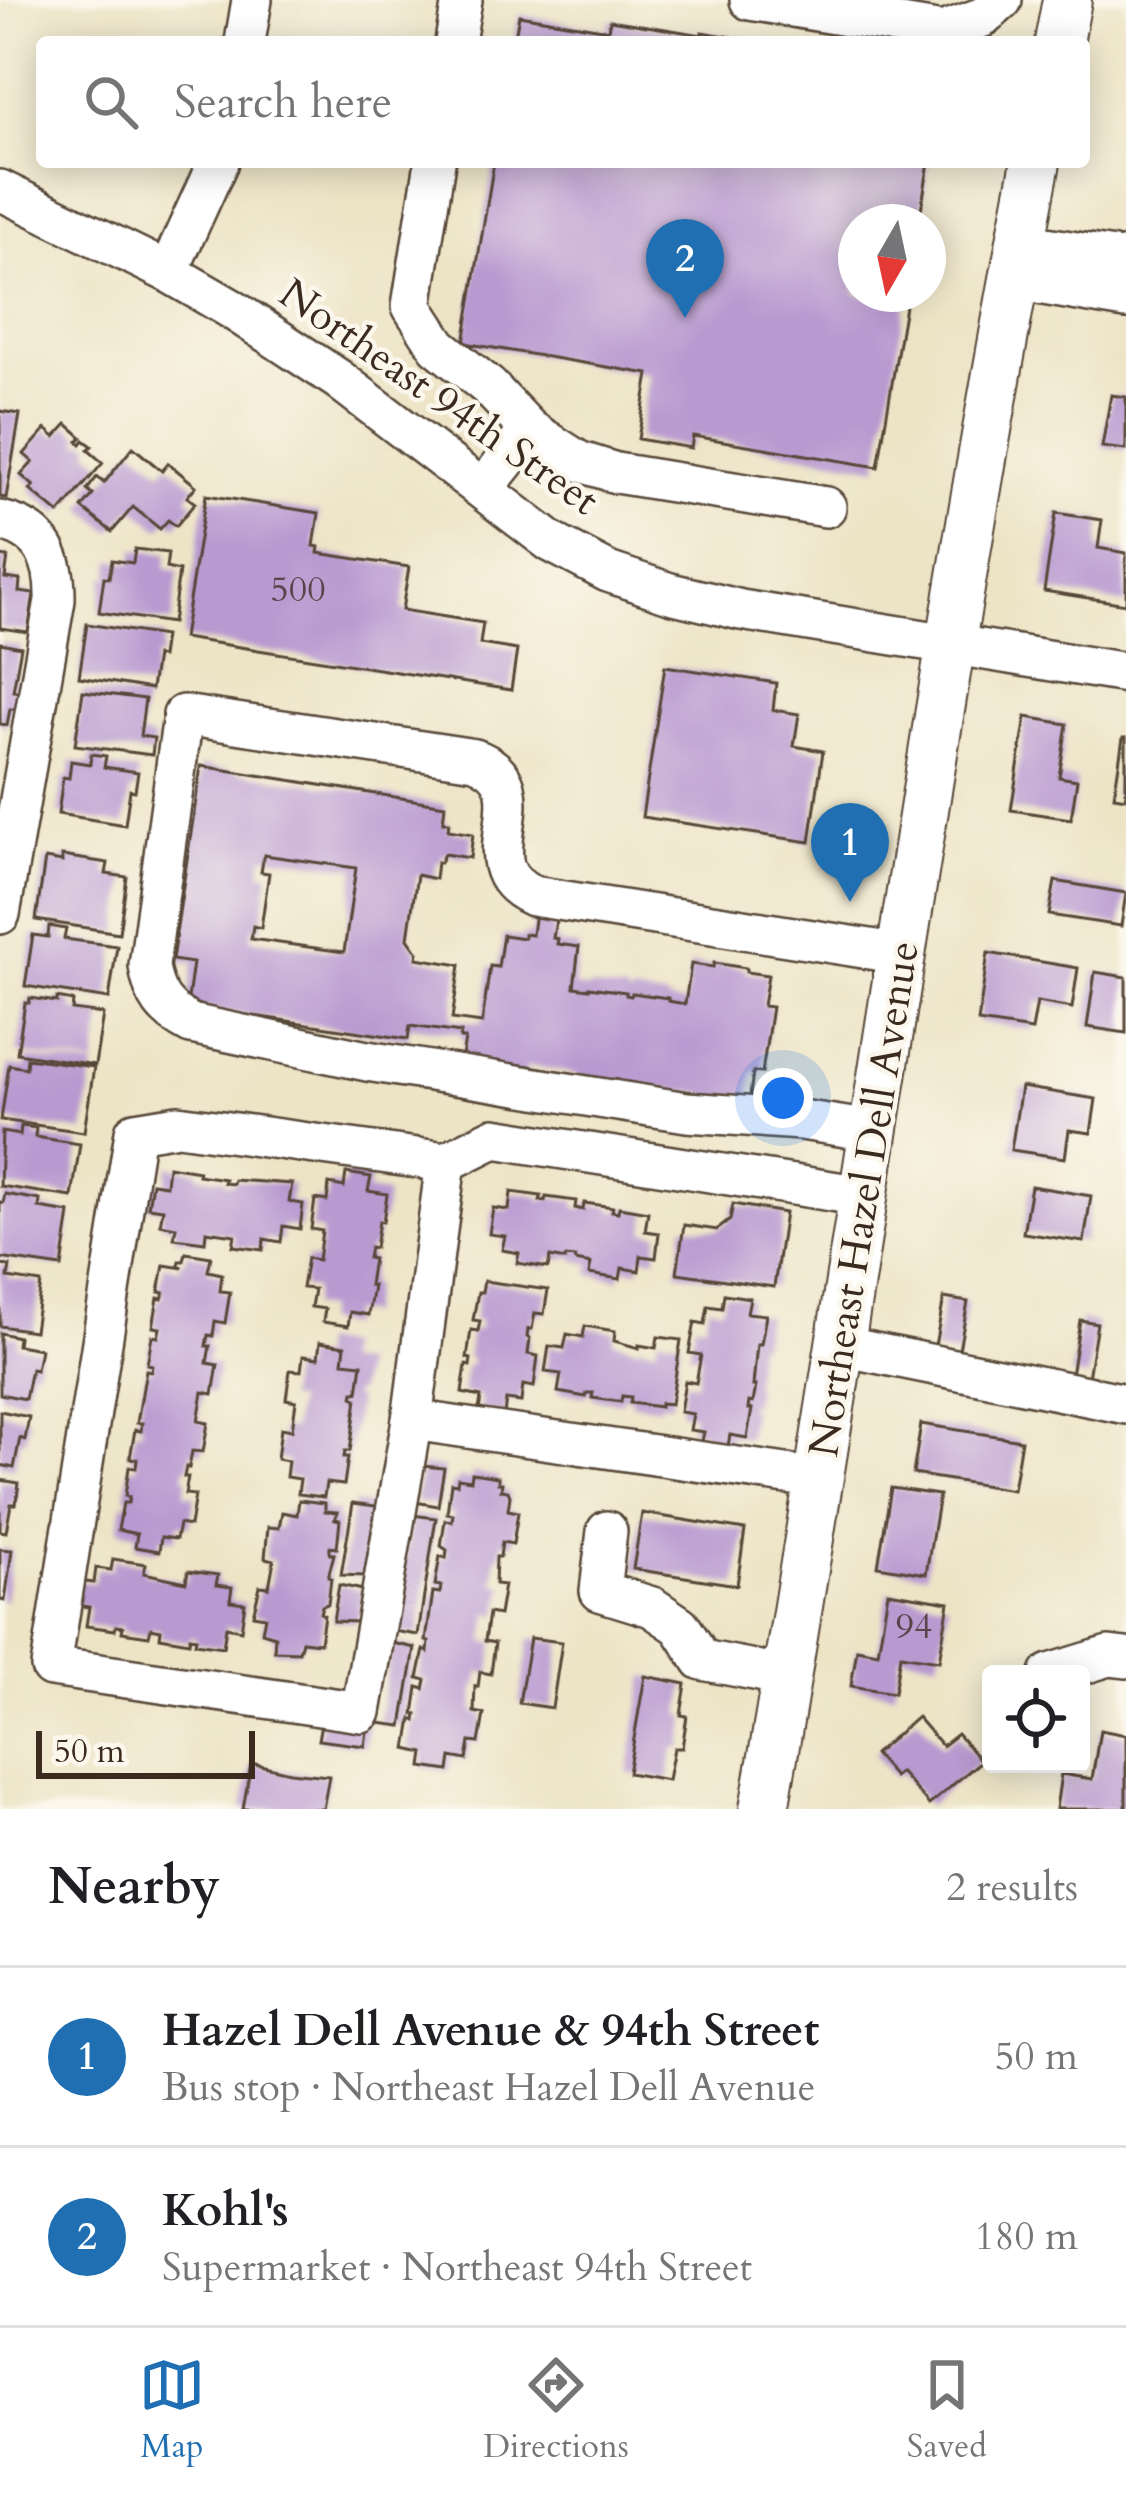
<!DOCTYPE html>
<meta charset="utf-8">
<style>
:root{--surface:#fff;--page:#f2f2f2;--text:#202124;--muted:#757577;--line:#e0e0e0;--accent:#1f6fb2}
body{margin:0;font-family:Cardo,serif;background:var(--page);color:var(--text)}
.controls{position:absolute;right:36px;bottom:36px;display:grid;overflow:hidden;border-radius:12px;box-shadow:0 6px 30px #0003}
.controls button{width:108px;height:108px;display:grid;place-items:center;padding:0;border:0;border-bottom:3px solid var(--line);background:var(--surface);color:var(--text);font:60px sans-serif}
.compass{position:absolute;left:838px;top:204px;width:108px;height:108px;border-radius:50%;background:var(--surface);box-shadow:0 6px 30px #0003;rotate:189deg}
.scale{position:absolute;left:36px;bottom:30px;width:219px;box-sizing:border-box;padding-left:12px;border:6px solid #3b2a1e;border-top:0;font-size:33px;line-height:42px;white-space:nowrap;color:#3b2a1e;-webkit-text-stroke:9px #fbf7ec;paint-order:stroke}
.you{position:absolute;left:783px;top:1098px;width:42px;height:42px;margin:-30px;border:9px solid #fff;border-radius:50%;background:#1a73e8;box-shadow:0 0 0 18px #1a73e833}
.badge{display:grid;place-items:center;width:78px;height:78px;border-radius:50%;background:var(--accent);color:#fff;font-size:39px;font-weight:700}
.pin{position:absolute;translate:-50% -99px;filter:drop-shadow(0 3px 6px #0008)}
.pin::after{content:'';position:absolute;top:63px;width:42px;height:36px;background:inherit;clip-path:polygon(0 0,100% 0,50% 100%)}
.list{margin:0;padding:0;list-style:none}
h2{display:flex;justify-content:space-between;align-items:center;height:156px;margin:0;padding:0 48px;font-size:51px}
h2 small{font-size:39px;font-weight:400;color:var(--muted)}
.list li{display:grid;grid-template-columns:78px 1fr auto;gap:36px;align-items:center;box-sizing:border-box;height:180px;padding:0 48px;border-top:3px solid var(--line)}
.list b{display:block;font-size:45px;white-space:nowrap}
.list p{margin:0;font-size:39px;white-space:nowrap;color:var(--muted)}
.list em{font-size:39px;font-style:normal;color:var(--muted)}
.icon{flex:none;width:66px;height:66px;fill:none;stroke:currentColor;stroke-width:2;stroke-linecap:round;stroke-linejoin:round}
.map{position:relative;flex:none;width:1126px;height:1809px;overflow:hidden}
.search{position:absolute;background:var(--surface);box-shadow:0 6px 30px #0003;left:36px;right:36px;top:36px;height:132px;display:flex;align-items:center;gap:30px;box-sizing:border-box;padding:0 42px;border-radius:12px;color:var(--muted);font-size:45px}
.sheet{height:516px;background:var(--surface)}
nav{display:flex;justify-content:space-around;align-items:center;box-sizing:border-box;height:168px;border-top:3px solid var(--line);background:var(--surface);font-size:33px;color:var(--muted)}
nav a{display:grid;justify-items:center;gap:6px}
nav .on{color:var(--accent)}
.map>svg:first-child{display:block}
.building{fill:#b899d0;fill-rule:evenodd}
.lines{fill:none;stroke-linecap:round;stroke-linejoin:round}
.minor-casing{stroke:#564637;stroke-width:44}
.major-casing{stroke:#564637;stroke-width:52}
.minor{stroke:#fff;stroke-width:39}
.major{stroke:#fff;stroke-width:48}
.labels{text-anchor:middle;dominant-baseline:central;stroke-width:9;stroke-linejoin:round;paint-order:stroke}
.number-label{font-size:36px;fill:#5a464a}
.street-label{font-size:42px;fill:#3b2a1e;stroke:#fbf7ec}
</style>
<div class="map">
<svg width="1126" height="1809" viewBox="0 0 1126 1809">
<rect width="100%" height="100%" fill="#fbf7ec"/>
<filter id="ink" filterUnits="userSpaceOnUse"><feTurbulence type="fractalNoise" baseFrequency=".00833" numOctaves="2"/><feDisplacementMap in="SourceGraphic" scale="24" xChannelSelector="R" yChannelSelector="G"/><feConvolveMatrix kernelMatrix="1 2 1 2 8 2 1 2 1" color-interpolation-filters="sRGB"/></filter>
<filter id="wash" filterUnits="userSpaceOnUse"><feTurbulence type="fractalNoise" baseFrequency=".004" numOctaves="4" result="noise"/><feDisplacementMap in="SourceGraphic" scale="48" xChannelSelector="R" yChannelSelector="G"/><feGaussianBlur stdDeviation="2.7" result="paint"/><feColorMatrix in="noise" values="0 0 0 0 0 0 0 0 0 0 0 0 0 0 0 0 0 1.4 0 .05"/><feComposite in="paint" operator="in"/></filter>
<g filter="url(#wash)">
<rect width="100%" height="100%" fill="#ede4c6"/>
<g id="blocks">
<g class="building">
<path d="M519 15 608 30 610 20 702 35V32L750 40V42H514Z"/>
<path d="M494 162H929L919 222H856V294H907L878 467 693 436 691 448 638 439 649 374 464 343Z"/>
<path d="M1111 395 1126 397V450L1102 447Z"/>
<path d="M0 411 20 414 6 498 0 497Z"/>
<path d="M67 424 82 437 78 441 81 444 84 440 92 446 88 450 103 463 59 514 30 490 34 486 21 475 33 462 24 454 46 429 55 437Z"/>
<path d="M133 447 162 471 168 463 196 486 187 497 195 503 176 526 168 520 160 529 133 507 112 532 82 508 93 495 87 490 97 477 104 483Z"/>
<path d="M206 495 319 513 314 546 319 547 318 553 409 567 402 610 483 623 480 644 517 650 511 690 183 638Z"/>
<path d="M1056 513 1102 520 1098 548 1126 553V604L1044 591Z"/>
<path d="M135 549 168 553 166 568 179 571 172 623 99 612 104 577 109 578 112 560 133 563Z"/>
<path d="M0 556 8 557 5 578 20 580 19 592 34 594 28 632 0 628Z"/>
<path d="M87 624 164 636 161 657 156 656 151 689 79 677Z"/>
<path d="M0 643 21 647 13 691 20 692 16 709H10L7 725 0 724Z"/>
<path d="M665 666 776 683 773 710 799 714 794 746 823 751 810 842 642 817Z"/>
<path d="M83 691 145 699 140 736 154 738 152 755 75 745Z"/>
<path d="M1026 717 1067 724 1059 777 1077 780 1071 819 1011 810Z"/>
<path d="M1123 738H1126V798L1114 796Z"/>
<path d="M91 754 106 756 104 767 138 772 135 791 130 790 125 825 58 814 63 777 69 778 71 761 90 764Z"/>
<path d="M201 766 445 805 443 822H449L448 830 473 834 470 858 444 854 440 863 437 862 435 879 417 875 408 938 418 952 417 958 460 965 452 1019 482 1023 490 966 498 967 503 935 524 938V934L532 935 535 911 557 914 553 938 558 939 557 944 579 947 574 987 589 989V987L626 992V995L631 996 632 993 668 998V1001L685 1004 691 964 713 967 714 963 746 968V972L768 975 763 1006 772 1007 762 1073 753 1072 749 1104 707 1097 708 1094 618 1083V1080L613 1079 612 1082 575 1076 576 1074 527 1066 525 1078 460 1069 465 1039 460 1038 461 1033 410 1026 408 1039 187 1006 193 963 172 960ZM264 855 356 868 344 952 251 939 253 926 261 928 269 873 261 872Z"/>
<path d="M62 856 108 863 106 874 127 877 119 933 36 920 45 859 62 862Z"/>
<path d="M1055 881 1126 893 1121 926 1049 915Z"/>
<path d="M49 926 66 929 64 939 117 946 109 999 25 986 33 935 48 937Z"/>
<path d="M988 953 1078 968 1072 1008 1037 1002 1032 1030 978 1022Z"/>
<path d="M1095 972 1126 977V1033L1087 1027Z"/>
<path d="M30 998 57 1002V998L73 1001 72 1010 103 1014 95 1065 17 1053 25 1003H29Z"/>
<path d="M27 1058 94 1067 84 1132 1 1120 9 1065 26 1068Z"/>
<path d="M1021 1087 1096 1099 1091 1133 1069 1130 1065 1158 1011 1150Z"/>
<path d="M21 1126 36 1128 35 1137 80 1144 72 1197 0 1186 2 1132 20 1135Z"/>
<path d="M168 1166 199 1171 198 1175 225 1179 224 1183 233 1184 234 1180 292 1184 289 1202 303 1204 300 1229 283 1226 281 1242 264 1239 263 1250 233 1246 235 1235 206 1231 205 1242 174 1238 176 1227 160 1224 163 1209 148 1207 152 1183 166 1185Z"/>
<path d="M346 1173 371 1177 368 1191 387 1194 383 1222 379 1221 375 1248 370 1247 368 1258 373 1259 369 1285 373 1286 368 1315 350 1312 348 1326 323 1322 325 1309 311 1307 314 1289 302 1288 307 1258 318 1260 322 1231 311 1229 315 1199 327 1201 329 1184 344 1187Z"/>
<path d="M1031 1186 1091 1196 1084 1242 1023 1233Z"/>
<path d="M511 1192 541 1196 540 1201H545L546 1197 576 1201 575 1208 583 1210 584 1203 613 1207 612 1211 618 1212 619 1207 648 1212 645 1231 659 1233 656 1258 641 1256 639 1271 622 1268 620 1279 589 1274 591 1264 575 1261V1258L566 1257 565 1260 550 1257 548 1268 517 1263 519 1253 502 1250 505 1236 489 1234 493 1208 509 1210Z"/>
<path d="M5 1194 40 1200 39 1208 70 1213 62 1267 0 1258V1202L3 1203Z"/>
<path d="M733 1204 785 1213 774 1287 677 1273 684 1225 717 1230 730 1220Z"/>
<path d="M186 1253 211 1257 208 1271 222 1274 220 1291 230 1292 225 1323 215 1321 213 1336 208 1335 206 1346H210L207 1363 218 1365 213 1394 203 1392 198 1421 208 1423 203 1452 192 1451 189 1468 186 1467 184 1477H188L185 1494 195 1495 190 1526 179 1524 176 1539 161 1537 159 1551 135 1547 137 1534 118 1530 123 1503H128L129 1497 125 1496 129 1467 136 1468 137 1459 130 1458 135 1430 141 1431 142 1423H137L146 1370 151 1371 152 1365 147 1364 152 1336 158 1337 160 1328 153 1327 158 1298 162 1299 164 1293 159 1292 164 1265 183 1268 179 1265 180 1261H184Z"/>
<path d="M0 1265 10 1266 8 1278 41 1283 34 1331 0 1326Z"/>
<path d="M484 1281 548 1290 544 1314 535 1313 532 1329H528L527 1337 530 1338 528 1354 538 1356 534 1387 523 1385 521 1402 506 1400 504 1414 479 1411 481 1397 462 1393 466 1365 470 1366 471 1359 467 1358 471 1330 478 1331 480 1321 473 1320 478 1292H482Z"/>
<path d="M724 1294 750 1298 747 1313 766 1315 761 1344H757L753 1386H756L753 1403 749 1402 748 1409H752L747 1438 730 1435 727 1451 701 1446 704 1432 690 1430 693 1414 680 1412 685 1381 696 1383 701 1355 689 1353 695 1322 705 1324 708 1306 722 1308Z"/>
<path d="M944 1298 968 1302 958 1355 934 1351Z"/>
<path d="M1080 1320 1097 1323 1088 1378 1071 1375Z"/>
<path d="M585 1326 615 1331 614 1341 639 1348V1345L656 1348 658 1337 681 1340 671 1404 660 1403V1407L630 1403 631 1397 622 1396 621 1402 592 1398 593 1393H587L586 1397 558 1392 561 1374 545 1372 549 1346 564 1348 567 1334 583 1337Z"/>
<path d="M0 1333 18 1337 17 1345 40 1349 36 1370 31 1369 25 1399 0 1394Z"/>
<path d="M320 1342 345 1346 343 1362 362 1364 358 1392H354L353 1397 357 1399 350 1451H345L344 1457H348L344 1485 326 1483 324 1497 298 1494 300 1479 286 1477 288 1461 277 1459 281 1428 292 1430 296 1401 286 1399 290 1370 301 1371 303 1356 318 1358Z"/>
<path d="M0 1411 29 1417 25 1440 20 1438 14 1468 0 1465Z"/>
<path d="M921 1424 1021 1440 1013 1490 913 1474Z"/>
<path d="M422 1466 444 1468 438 1506 415 1502Z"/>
<path d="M472 1473 498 1477V1483H502L501 1490 508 1491 510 1496 508 1510 518 1512 513 1544 502 1542 500 1557H496L495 1584 504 1585 499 1615 489 1613 485 1641 495 1643 491 1674 480 1672 478 1687 475 1686 474 1712 484 1714 479 1743 470 1742 467 1760 451 1757 449 1771 422 1767 424 1753 407 1749 412 1719 416 1721 417 1714H414L418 1687 424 1689 426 1680 418 1678 424 1650 428 1652 429 1642 426 1641 433 1592 440 1593 441 1586 435 1585 440 1556 446 1558 447 1550 441 1546 445 1520 452 1521 453 1514 447 1513 451 1483 457 1484 458 1478 471 1480Z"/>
<path d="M0 1480 19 1483 16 1504H11L6 1532 0 1531Z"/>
<path d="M891 1488 939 1495 926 1574 878 1566Z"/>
<path d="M299 1500 325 1503V1511L338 1512 335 1519 340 1520 337 1548 330 1547V1554H334L328 1577 331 1578 328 1604 322 1606 320 1613 324 1615 320 1643 302 1641 299 1652 274 1651 275 1636 262 1632 265 1617 253 1615 260 1586 269 1587 274 1560 265 1558 268 1527 279 1528 282 1512 297 1515Z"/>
<path d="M353 1503 376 1506 364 1576 341 1575Z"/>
<path d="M642 1513 745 1530 737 1585 633 1569Z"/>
<path d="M412 1515 436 1518 418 1635 393 1631Z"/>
<path d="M0 1549 12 1550 5 1601 0 1600Z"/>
<path d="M113 1559 146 1564 144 1573 186 1582 188 1571 218 1575 216 1585 232 1587 230 1601 245 1603 241 1630 226 1627 223 1647 195 1643 196 1638 190 1637 189 1642 160 1637 161 1630 151 1628 149 1636 122 1632 123 1627 116 1626 115 1630 86 1626 89 1607 74 1605 78 1581 94 1583 96 1568 111 1570Z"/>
<path d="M339 1585 363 1590 357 1622 333 1621Z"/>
<path d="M888 1592 949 1602 939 1661 900 1655 894 1693 851 1686 857 1649 878 1653Z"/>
<path d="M530 1638 562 1642 552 1708 519 1703Z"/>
<path d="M392 1643 415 1648 402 1726 378 1723Z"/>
<path d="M645 1676 686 1684 681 1715 687 1716 682 1748H674L668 1780 628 1773Z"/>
<path d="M917 1717 942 1746 957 1734 981 1761 929 1805 900 1772 894 1777 874 1754Z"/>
<path d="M322 1718 368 1724 365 1746 318 1740Z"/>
<path d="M1100 1730 1126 1735V1809H1056L1061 1774 1092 1779Z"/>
<path d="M251 1763 290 1772 329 1776 323 1809H243Z"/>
</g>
</g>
</g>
<g filter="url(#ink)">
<use href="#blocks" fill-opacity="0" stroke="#564637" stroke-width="3"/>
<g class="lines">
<g class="minor-casing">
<g id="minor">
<path d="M750 0 943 32 957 42"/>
<path d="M943 32 983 17 1002 0"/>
<path d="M245 42 252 0"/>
<path d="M455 42 462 0"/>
<path d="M435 162 412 306 438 346 489 387 530 430 578 461 616 473 826 507"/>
<path d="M0 190 168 272 230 308 338 379 551 542 608 572 670 593 741 610 1126 673"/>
<path d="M1021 243 1126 260"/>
<path d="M168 272 218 162"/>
<path d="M1014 280 1126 299"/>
<path d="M483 489 530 430"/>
<path d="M0 521C43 530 56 559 55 600L0 914"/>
<path d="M872 1131 801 1120 687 1112 367 1061 191 1024C165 1011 153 995 149 966L183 715 475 759C549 787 461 865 533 896L902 954"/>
<path d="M841 1346 1126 1404"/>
<path d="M412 1420 446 1162"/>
<path d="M821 1479 412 1420 361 1712 51 1667 135 1132 178 1125 446 1162 494 1138 863 1196"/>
<path d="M607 1531 600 1591 652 1607 680 1626 702 1660 786 1676"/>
<path d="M1050 1674 1109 1656 1126 1658"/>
</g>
</g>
<g class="major-casing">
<g id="major">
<path d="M1059 42 1067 0"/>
<path d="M764 1809C859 1261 931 709 1036 162"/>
</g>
</g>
<use href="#minor" class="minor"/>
<use href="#major" class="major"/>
</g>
</g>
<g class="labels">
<g class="number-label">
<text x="298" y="589">500</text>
<text x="914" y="1626">94</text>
</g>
<g class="street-label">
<text transform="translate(439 397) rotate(35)">Northeast 94th Street</text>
<text transform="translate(864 1199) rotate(-81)">Northeast Hazel Dell Avenue</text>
</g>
</g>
</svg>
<div class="controls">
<button><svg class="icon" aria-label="locate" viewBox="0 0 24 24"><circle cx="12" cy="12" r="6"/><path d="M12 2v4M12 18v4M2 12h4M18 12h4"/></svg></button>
</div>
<svg class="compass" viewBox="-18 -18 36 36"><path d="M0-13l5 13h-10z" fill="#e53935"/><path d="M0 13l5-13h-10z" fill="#757577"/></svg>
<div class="scale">50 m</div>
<div class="you"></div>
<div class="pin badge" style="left:850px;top:902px">1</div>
<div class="pin badge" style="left:685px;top:318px">2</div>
<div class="search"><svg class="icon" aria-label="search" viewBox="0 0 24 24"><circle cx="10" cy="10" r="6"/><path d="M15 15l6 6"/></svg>Search here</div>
</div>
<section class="sheet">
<h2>Nearby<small>2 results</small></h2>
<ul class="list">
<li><span class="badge">1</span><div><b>Hazel Dell Avenue &amp; 94th Street</b><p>Bus stop · Northeast Hazel Dell Avenue</p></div><em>50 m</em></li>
<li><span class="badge">2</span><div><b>Kohl's</b><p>Supermarket · Northeast 94th Street</p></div><em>180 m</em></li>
</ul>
</section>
<nav>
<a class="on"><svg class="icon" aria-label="map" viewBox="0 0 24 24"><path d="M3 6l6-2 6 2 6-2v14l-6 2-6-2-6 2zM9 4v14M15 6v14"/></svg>Map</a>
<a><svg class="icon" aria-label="directions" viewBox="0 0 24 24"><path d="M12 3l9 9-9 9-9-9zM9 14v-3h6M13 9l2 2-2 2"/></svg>Directions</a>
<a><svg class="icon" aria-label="saved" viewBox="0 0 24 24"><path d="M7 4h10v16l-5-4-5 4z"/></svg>Saved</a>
</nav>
